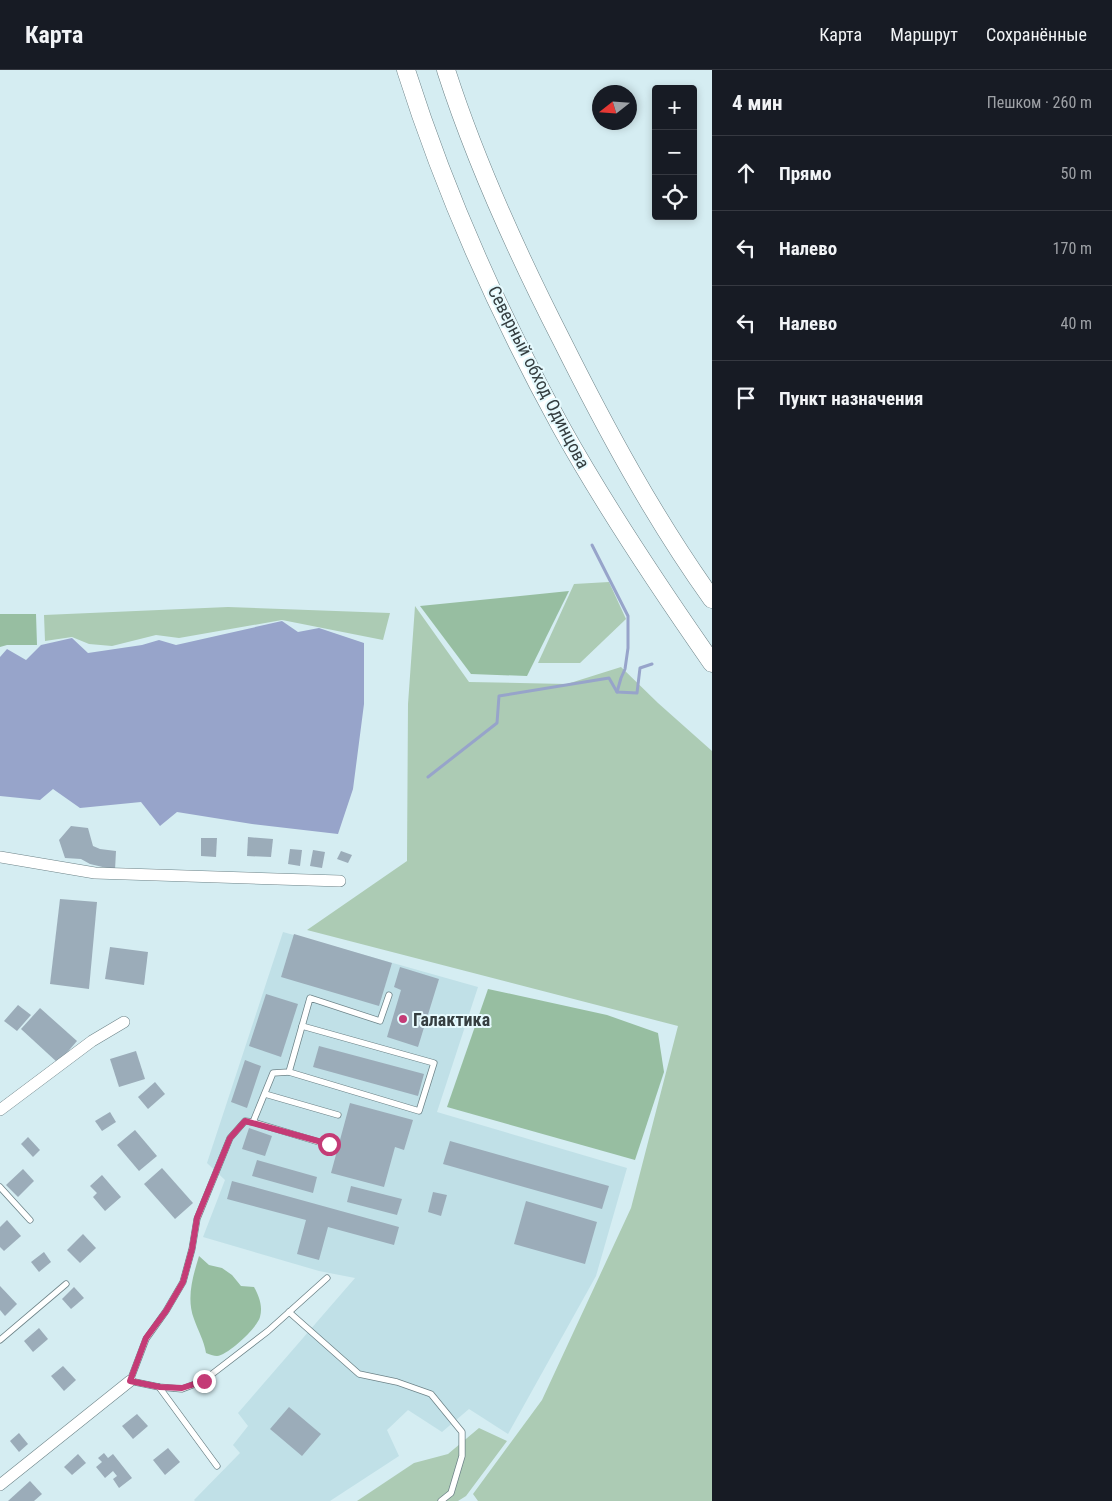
<!DOCTYPE html>
<html lang="ru">
<meta charset="utf-8">
<style>
:root{--surface:#171b24;--page:#242831;--text:#f1f3f6;--muted:#9ea1a6;--line:#363941}
body{margin:0;font-family:"Roboto Condensed",sans-serif;background:var(--page);color:var(--text)}
.controls{position:absolute;right:15px;top:15px;display:grid;overflow:hidden;border-radius:5px;box-shadow:0 2px 8px #0003}
.controls button{width:45px;height:45px;display:grid;place-items:center;padding:0;border:0;border-bottom:1px solid var(--line);background:var(--surface);color:var(--text);font:25px sans-serif}
.compass{position:absolute;left:592px;top:15px;width:45px;height:45px;border-radius:50%;background:var(--surface);box-shadow:0 2px 8px #0003;rotate:253deg}
.stop{position:absolute;width:15px;height:15px;margin:-11px;border:4px solid #c43b76;border-radius:50%;background:#fff}
.stop.end{background:#c43b76;border-color:#fff;box-shadow:0 1px 5px #0008}
.list{margin:0;padding:0;list-style:none}
h2{display:flex;justify-content:space-between;align-items:center;height:65px;margin:0;padding:0 20px;font-size:21px}
h2 small{font-size:16px;font-weight:400;color:var(--muted)}
.list li{display:grid;grid-template-columns:32px 1fr auto;gap:15px;align-items:center;box-sizing:border-box;height:75px;padding:0 20px;border-top:1px solid var(--line)}
.list b{display:block;font-size:19px;white-space:nowrap}
.list em{font-size:16px;font-style:normal;color:var(--muted)}
.icon{flex:none;width:28px;height:28px;fill:none;stroke:currentColor;stroke-width:2;stroke-linecap:round;stroke-linejoin:round}
.map{position:relative;flex:none;width:712px;height:1431px;overflow:hidden}
header{display:flex;align-items:center;gap:30px;box-sizing:border-box;height:70px;padding:0 25px;background:var(--surface);border-bottom:1px solid var(--line)}
header strong{font-size:24px}
nav{display:flex;gap:28px;margin-inline-start:auto;font-size:18px}
main{display:flex}
aside{flex:1;background:var(--surface)}
.map>svg:first-child{display:block}
.built{fill:#c0e0e7}
.green{fill:#accbb4}
.forest{fill:#97bea1}
.water{fill:#97a4ca}
.lines{fill:none;stroke-linecap:round;stroke-linejoin:round}
.stream{stroke:#97a4ca;stroke-width:3}
.building{fill:#9bacb9}
.service-casing{stroke:#6d8388;stroke-width:7}
.minor-casing{stroke:#6d8388;stroke-width:12}
.trunk-casing{stroke:#6d8388;stroke-width:19}
.service{stroke:#fff;stroke-width:5.5}
.minor{stroke:#fff;stroke-width:11}
.trunk{stroke:#fff;stroke-width:18}
.route{stroke:#c43b76;stroke-width:6}
.poi-dot{fill:#c43b76;stroke:#e6fafe;stroke-width:2}
.labels{text-anchor:middle;dominant-baseline:central;stroke-width:4;stroke-linejoin:round;paint-order:stroke}
.street-label{font-size:18px;fill:#353e40;stroke:#e6fafe}
.poi-label{font-size:18px;font-weight:bold;fill:#353e40;stroke:#e6fafe;text-anchor:start}
</style>
<header>
<strong>Карта</strong>
<nav><a>Карта</a><a>Маршрут</a><a>Сохранённые</a></nav>
</header>
<main>
<div class="map">
<svg width="712" height="1431" viewBox="0 0 712 1431">
<rect width="100%" height="100%" fill="#d5edf2"/>
<path class="built" d="M283 862 478 917 437 1042 627 1098 596 1206 508 1364 469 1339 442 1362 408 1340 387 1360 399 1386 330 1431H195L194 1430 240 1383 233 1375 248 1356 238 1343 355 1208 319 1201 203 1167 225 1110 207 1093Z"/>
<g class="green">
<path d="M609 512 626 549 580 593H538L574 514Z"/>
<path d="M415 536 469 612 567 614 621 597 658 633 712 681V1431H478L473 1424 542 1330 631 1138 678 956 307 860 407 791 408 634Z"/>
<path d="M228 537 390 543 383 570 282 550 179 568 156 565 112 576 89 574 72 567 45 571 44 545Z"/>
<path d="M479 1358 507 1371 466 1426 458 1431H357L414 1393 448 1384Z"/>
</g>
<g class="forest">
<path d="M569 521 527 606 471 604 420 536Z"/>
<path d="M0 544H36L37 575H7L0 577Z"/>
<path d="M488 919 607 945 658 963 664 1002 635 1090 447 1037Z"/>
<path d="M199 1186 209 1195 222 1198 232 1205 241 1216 254 1217C259 1226 263 1236 260 1247 257 1258 228 1285 217 1286 214 1286 209 1284 206 1283 204 1270 198 1261 194 1249 186 1228 193 1206 199 1186Z"/>
</g>
<path class="water" d="M282 551 298 562 319 558 364 573V634L353 719 338 764 252 754 177 742 160 756 141 732 80 738 53 719 40 730 0 726V587L7 579 26 590 41 575 72 568 88 583 142 575 159 570 176 575Z"/>
<g class="lines">
<g class="stream">
<path d="M592 475 628 546V578L625 599 621 608 617 622"/>
<path d="M428 707 497 653 499 626 609 608 617 622 637 623 640 598 652 594"/>
</g>
</g>
<g class="building">
<path d="M71 756 88 758 93 776 100 779 116 781 115 800 90 794 81 789 65 788 59 770Z"/>
<path d="M248 767 273 769 271 787 247 786Z"/>
<path d="M201 768H217L216 787 201 786Z"/>
<path d="M290 779 302 780 300 796 288 794Z"/>
<path d="M313 780 325 782 322 798 310 796Z"/>
<path d="M341 781 352 785 348 793 337 789Z"/>
<path d="M60 829 97 832 89 919 50 914Z"/>
<path d="M294 864 392 893 379 936 281 907Z"/>
<path d="M110 877 148 882 144 915 105 909Z"/>
<path d="M400 897 439 909 418 977 387 967 401 920 394 917Z"/>
<path d="M266 924 298 934 281 987 249 976Z"/>
<path d="M18 935 31 945 17 961 4 951Z"/>
<path d="M40 938 77 971 58 993 21 959Z"/>
<path d="M319 976 424 1004 418 1026 313 997Z"/>
<path d="M136 981 145 1009 119 1017 110 989Z"/>
<path d="M245 990 261 996 247 1038 231 1032Z"/>
<path d="M155 1012 165 1024 148 1039 138 1027Z"/>
<path d="M350 1033 413 1050 404 1080 395 1077 384 1117 331 1103Z"/>
<path d="M110 1042 116 1052 102 1061 95 1051Z"/>
<path d="M249 1058 272 1066 265 1086 242 1079Z"/>
<path d="M135 1060 157 1086 139 1101 117 1075Z"/>
<path d="M28 1067 40 1080 33 1087 21 1074Z"/>
<path d="M450 1071 609 1116 602 1139 443 1094Z"/>
<path d="M257 1090 317 1107 313 1123 252 1106Z"/>
<path d="M162 1098 193 1133 175 1149 144 1114Z"/>
<path d="M23 1099 34 1111 18 1127 6 1115Z"/>
<path d="M102 1105 121 1127 105 1141 93 1127 97 1123 90 1116Z"/>
<path d="M232 1111 399 1157 394 1175 328 1157 319 1190 297 1184 306 1150 227 1129Z"/>
<path d="M351 1116 402 1129 397 1145 347 1132Z"/>
<path d="M433 1122 447 1125 441 1146 428 1142Z"/>
<path d="M526 1131 597 1152 585 1194 514 1174Z"/>
<path d="M7 1150 21 1166 4 1181 0 1177V1157Z"/>
<path d="M83 1164 96 1178 80 1193 67 1180Z"/>
<path d="M44 1182 51 1192 39 1202 31 1192Z"/>
<path d="M0 1216 17 1234 5 1246 0 1240Z"/>
<path d="M74 1217 84 1228 71 1239 62 1229Z"/>
<path d="M39 1258 48 1269 33 1282 24 1271Z"/>
<path d="M63 1296 76 1310 64 1321 51 1306Z"/>
<path d="M289 1337 321 1364 302 1386 270 1359Z"/>
<path d="M137 1344 148 1356 133 1369 122 1356Z"/>
<path d="M19 1363 28 1374 19 1382 10 1371Z"/>
<path d="M168 1378 180 1392 165 1405 153 1390Z"/>
<path d="M104 1383 108 1388 113 1384 132 1408 119 1418 113 1409 117 1406 113 1401 105 1408 96 1397 102 1392 98 1388Z"/>
<path d="M78 1384 86 1393 72 1405 64 1397Z"/>
<path d="M30 1411 42 1424 34 1431H8Z"/>
</g>
<g class="lines">
<g class="service-casing">
<g id="service">
<path d="M289 1002 419 1041 434 993 302 956"/>
<path d="M265 1024 338 1045"/>
<path d="M253 1052 329 1075"/>
<path d="M0 1117 30 1150"/>
<path d="M327 1208 268 1261 203 1311 182 1319 159 1317 130 1311 146 1269 166 1241 183 1212 192 1179 197 1149 230 1068 245 1051 253 1052 273 1003 289 1002 310 928 380 951 389 925"/>
<path d="M289 1242 359 1304 397 1312 431 1324 462 1362V1386L451 1423 441 1431"/>
<path d="M0 1270 66 1214"/>
<path d="M159 1317 217 1396"/>
</g>
</g>
<g class="minor-casing">
<g id="minor">
<path d="M0 787 95 803 340 811"/>
<path d="M0 1040 92 971 124 952"/>
<path d="M0 1415 130 1311"/>
</g>
</g>
<g class="trunk-casing">
<g id="trunk">
<path d="M406 0C445 123 499 244 561 357 606 438 659 517 712 593"/>
<path d="M446 0C476 93 517 183 562 271 606 359 654 448 712 529"/>
</g>
</g>
<use href="#service" class="service"/>
<use href="#minor" class="minor"/>
<use href="#trunk" class="trunk"/>
</g>
<g class="lines">
<path class="route" d="M204 1311 182 1318 160 1317 130 1311 146 1268 166 1241 183 1212 192 1179 197 1148 230 1068 245 1051 329 1074"/>
</g>
<circle class="poi-dot" cx="403" cy="949" r="5"/>
<g class="labels">
<g class="street-label">
<text transform="translate(539 307) rotate(63)">Северный обход Одинцова</text>
</g>
<g class="poi-label">
<text x="413" y="949">Галактика</text>
</g>
</g>
</svg>
<div class="controls">
<button>+</button>
<button>−</button>
<button><svg class="icon" aria-label="locate" viewBox="0 0 24 24"><circle cx="12" cy="12" r="6"/><path d="M12 2v4M12 18v4M2 12h4M18 12h4"/></svg></button>
</div>
<svg class="compass" viewBox="-18 -18 36 36"><path d="M0-13l5 13h-10z" fill="#e53935"/><path d="M0 13l5-13h-10z" fill="#9ea1a6"/></svg>
<div class="stop" style="left:329px;top:1074px"></div>
<div class="stop end" style="left:204px;top:1311px"></div>
</div>
<aside>
<h2>4 мин<small>Пешком · 260 m</small></h2>
<ul class="list">
<li><svg class="icon" aria-label="ahead" viewBox="0 0 24 24"><path d="M12 20V5M6 11l6-6 6 6"/></svg><div><b>Прямо</b></div><em>50 m</em></li>
<li><svg class="icon" aria-label="left" viewBox="0 0 24 24"><path d="M17 20v-9H6M10 6l-5 5 5 5"/></svg><div><b>Налево</b></div><em>170 m</em></li>
<li><svg class="icon" aria-label="left" viewBox="0 0 24 24"><path d="M17 20v-9H6M10 6l-5 5 5 5"/></svg><div><b>Налево</b></div><em>40 m</em></li>
<li><svg class="icon" aria-label="arrive" viewBox="0 0 24 24"><path d="M6 21V4h12l-3 4 3 4H6"/></svg><div><b>Пункт назначения</b></div></li>
</ul>
</aside>
</main>
